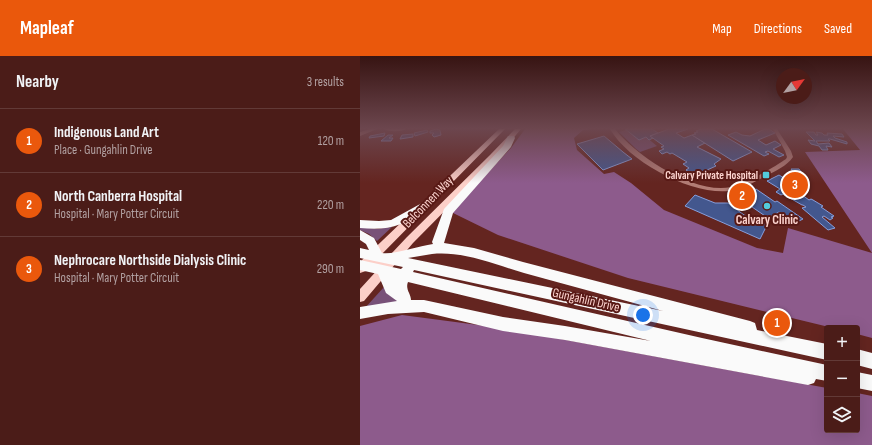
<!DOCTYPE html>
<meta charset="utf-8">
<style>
:root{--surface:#4b1c18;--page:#522521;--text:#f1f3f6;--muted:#b2a1a2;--line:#623a37;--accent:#ea580c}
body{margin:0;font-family:"Sofia Sans Condensed",sans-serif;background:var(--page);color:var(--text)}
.controls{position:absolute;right:12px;bottom:12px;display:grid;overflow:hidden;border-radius:4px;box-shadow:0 4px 16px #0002}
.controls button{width:36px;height:36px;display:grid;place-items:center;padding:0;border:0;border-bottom:1px solid var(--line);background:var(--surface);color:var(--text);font:20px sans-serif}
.compass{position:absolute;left:416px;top:12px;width:36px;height:36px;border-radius:50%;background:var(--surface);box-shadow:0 4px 16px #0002;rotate:57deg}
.you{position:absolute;left:283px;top:259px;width:14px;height:14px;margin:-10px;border:3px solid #fff;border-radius:50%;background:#1a73e8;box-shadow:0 0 0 6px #1a73e833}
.badge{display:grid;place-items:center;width:26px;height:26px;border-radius:50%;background:var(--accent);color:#fff;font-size:13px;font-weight:700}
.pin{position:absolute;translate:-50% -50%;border:2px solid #fff;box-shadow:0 1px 4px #0006}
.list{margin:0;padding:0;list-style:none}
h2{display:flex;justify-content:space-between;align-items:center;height:52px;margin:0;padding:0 16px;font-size:17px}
h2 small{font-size:13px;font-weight:400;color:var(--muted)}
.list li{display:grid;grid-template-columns:26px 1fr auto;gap:12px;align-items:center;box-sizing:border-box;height:64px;padding:0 16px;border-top:1px solid var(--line)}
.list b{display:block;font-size:15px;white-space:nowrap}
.list p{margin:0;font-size:13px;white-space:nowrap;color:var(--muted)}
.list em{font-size:13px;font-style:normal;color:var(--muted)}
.icon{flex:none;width:22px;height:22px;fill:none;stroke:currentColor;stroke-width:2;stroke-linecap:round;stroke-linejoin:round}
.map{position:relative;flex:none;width:512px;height:389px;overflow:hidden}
header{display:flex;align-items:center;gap:24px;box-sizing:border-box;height:56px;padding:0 20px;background:var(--accent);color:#fff}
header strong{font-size:19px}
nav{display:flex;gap:22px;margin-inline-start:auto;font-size:14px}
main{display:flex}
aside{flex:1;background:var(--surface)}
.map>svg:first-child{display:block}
.green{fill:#785178}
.forest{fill:#8d5b8c}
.building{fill:#43578e;stroke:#869edb}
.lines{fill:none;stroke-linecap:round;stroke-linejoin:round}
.minor{fill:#b27c75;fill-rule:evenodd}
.major{fill:#fccfc8;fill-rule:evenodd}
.highway{fill:#fafafa;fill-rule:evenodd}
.poi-dot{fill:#53cbdb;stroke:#581915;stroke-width:1.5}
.labels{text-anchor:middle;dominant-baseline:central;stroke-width:4;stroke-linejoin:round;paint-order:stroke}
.far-poi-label{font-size:11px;font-weight:bold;fill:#fdd4cf;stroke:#581915;text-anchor:end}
.street-label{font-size:13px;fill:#fdd4cf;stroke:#581915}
.poi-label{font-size:13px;font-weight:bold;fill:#fdd4cf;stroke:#581915}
</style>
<header>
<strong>Mapleaf</strong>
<nav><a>Map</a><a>Directions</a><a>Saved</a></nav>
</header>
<main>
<aside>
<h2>Nearby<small>3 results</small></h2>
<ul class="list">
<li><span class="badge">1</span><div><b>Indigenous Land Art</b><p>Place · Gungahlin Drive</p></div><em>120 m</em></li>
<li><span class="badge">2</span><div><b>North Canberra Hospital</b><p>Hospital · Mary Potter Circuit</p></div><em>220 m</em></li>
<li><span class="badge">3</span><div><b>Nephrocare Northside Dialysis Clinic</b><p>Hospital · Mary Potter Circuit</p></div><em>290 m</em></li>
</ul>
</aside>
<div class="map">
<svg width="512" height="389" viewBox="0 0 512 389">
<rect width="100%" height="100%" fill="#642520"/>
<g class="green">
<path d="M266 74 279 84 286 81 297 90 280 96 276 93 259 76Z"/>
<path d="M0 171 17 173 32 171 17 185 9 178 0 174Z"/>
<path d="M24 231 40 245 5 252Z"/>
</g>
<g class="forest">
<path d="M165 73H231L223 74 214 82 217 94 244 118 254 116 271 127 304 154 397 192 423 197 428 172 512 197V282L497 278V272H473L268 222 138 179 91 156 151 92Z"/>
<path d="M483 73H512V197L445 96 500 94Z"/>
<path d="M42 259 141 272 467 332V374H497V337L512 340V389H0V270Z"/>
</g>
<g class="building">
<path d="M76 73 80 74 81 79 74 81 72 79 74 77H70V75Z"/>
<path d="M265 73H292L298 77 290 80 293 82 289 84 286 81 279 84Z"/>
<path d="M309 73H328L316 77 324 82 332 79 345 87 337 91 361 103 354 108 356 110 336 119H333L326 114 329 112 323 108 327 106 312 97 310 98 307 96 302 98 299 95 304 93 301 91 304 90 290 80Z"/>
<path d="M340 73H352L392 96 373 105 332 79 336 78 334 77 338 76 336 75 341 73Z"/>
<path d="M405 73H409L415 77 398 84 406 89 415 85 421 89 413 93 424 99 419 101 408 95 405 96 409 98 404 100 368 79 376 76 382 79 390 80Z"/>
<path d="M67 74 68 76 55 80 54 77Z"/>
<path d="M446 76H454L456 79H458L456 76 462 77 464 79H468L467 77 482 78 484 81 473 80 475 82 487 86V88L470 83H468L470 85H456L458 88 469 87 472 91 466 90 468 94H462L459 90 451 88 448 84 455 85Z"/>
<path d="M25 77 24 80 9 82 10 80Z"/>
<path d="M53 78V81L40 83 42 79Z"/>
<path d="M28 79H33L29 82H33L31 85H21Z"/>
<path d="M244 80 263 96 272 103 243 114 217 88Z"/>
<path d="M431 113H439L448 125H440Z"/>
<path d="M419 119 437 130 433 132 434 133 449 144 451 143 453 144 463 150 461 151 474 160 471 161 473 162 470 164 464 160 462 161 475 172 468 174 442 152 446 151 443 149H442L423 138 421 139 416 136 420 133 407 125Z"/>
<path d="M396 133 415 146 417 145 443 163 435 167 419 156 408 162 379 142Z"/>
<path d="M335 139 355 147H368L384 159 407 169 400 183 325 150Z"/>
</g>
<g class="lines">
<g class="minor">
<path d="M10 73H17L0 80V76Z"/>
<path d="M24 73H46C41 76 29 76 24 73Z"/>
<path d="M250 73H255C276 100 335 139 371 131 387 127 413 112 426 103L427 101 425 95 413 73H417L431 95 433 101C427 110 415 115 406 120 395 125 382 134 369 135 331 139 269 106 250 73Z"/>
</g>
<path class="major" d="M139 73H145L17 203 31 198 47 181 130 99 155 73H161L136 103 53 187 4 245 0 246V233L21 210 0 217V206Z"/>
<g class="highway">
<path d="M148 80H154L155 82 151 91 93 157 84 187 114 192 163 206 390 265 395 267 397 274 467 288V304L54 214 53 216 342 282 467 309V325L456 323 454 327 448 329 205 284 143 275 64 256 28 258 0 263V251L37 245 26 237 18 218 0 214V204L41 213 43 211 0 202V192L9 194 6 188 0 184V174L14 182 22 197C34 199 58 190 73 188L72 186 84 153 143 90ZM72 198C105 195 133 208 164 217 210 230 257 242 303 255L48 202ZM48 226 291 285 205 270 143 261 64 244H51C51 238 45 233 48 226Z"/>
<path d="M62 147 66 148 67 151 66 154C43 170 28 175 0 172V164L19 165 31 164Z"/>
<path d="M497 293 512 297V313L497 309Z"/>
<path d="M497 316 512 319V335L497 332Z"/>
</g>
</g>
<linearGradient id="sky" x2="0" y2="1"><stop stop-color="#371412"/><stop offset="0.57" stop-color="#6c464e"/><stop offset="1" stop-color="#6c464e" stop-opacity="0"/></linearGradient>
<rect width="512" height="127" fill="url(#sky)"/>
<g class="poi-dot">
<rect x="402" y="115" width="8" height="8" rx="2"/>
<circle cx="407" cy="150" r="4"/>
</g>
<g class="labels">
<g class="far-poi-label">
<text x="398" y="119">Calvary Private Hospital</text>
</g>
<g class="street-label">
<text transform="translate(68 146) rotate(-46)">Belconnen Way</text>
<text transform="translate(226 244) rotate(13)">Gungahlin Drive</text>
</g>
<g class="poi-label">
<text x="407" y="164">Calvary Clinic</text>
</g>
</g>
</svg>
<div class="controls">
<button>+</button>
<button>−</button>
<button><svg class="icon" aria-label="layers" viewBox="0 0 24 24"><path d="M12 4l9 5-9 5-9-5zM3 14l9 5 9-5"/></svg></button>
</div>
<svg class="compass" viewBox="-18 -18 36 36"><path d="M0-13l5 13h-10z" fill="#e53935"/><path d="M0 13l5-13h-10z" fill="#b2a1a2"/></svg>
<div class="you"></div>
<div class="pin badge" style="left:417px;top:267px">1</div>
<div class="pin badge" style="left:382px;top:140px">2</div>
<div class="pin badge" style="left:435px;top:129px">3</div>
</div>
</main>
